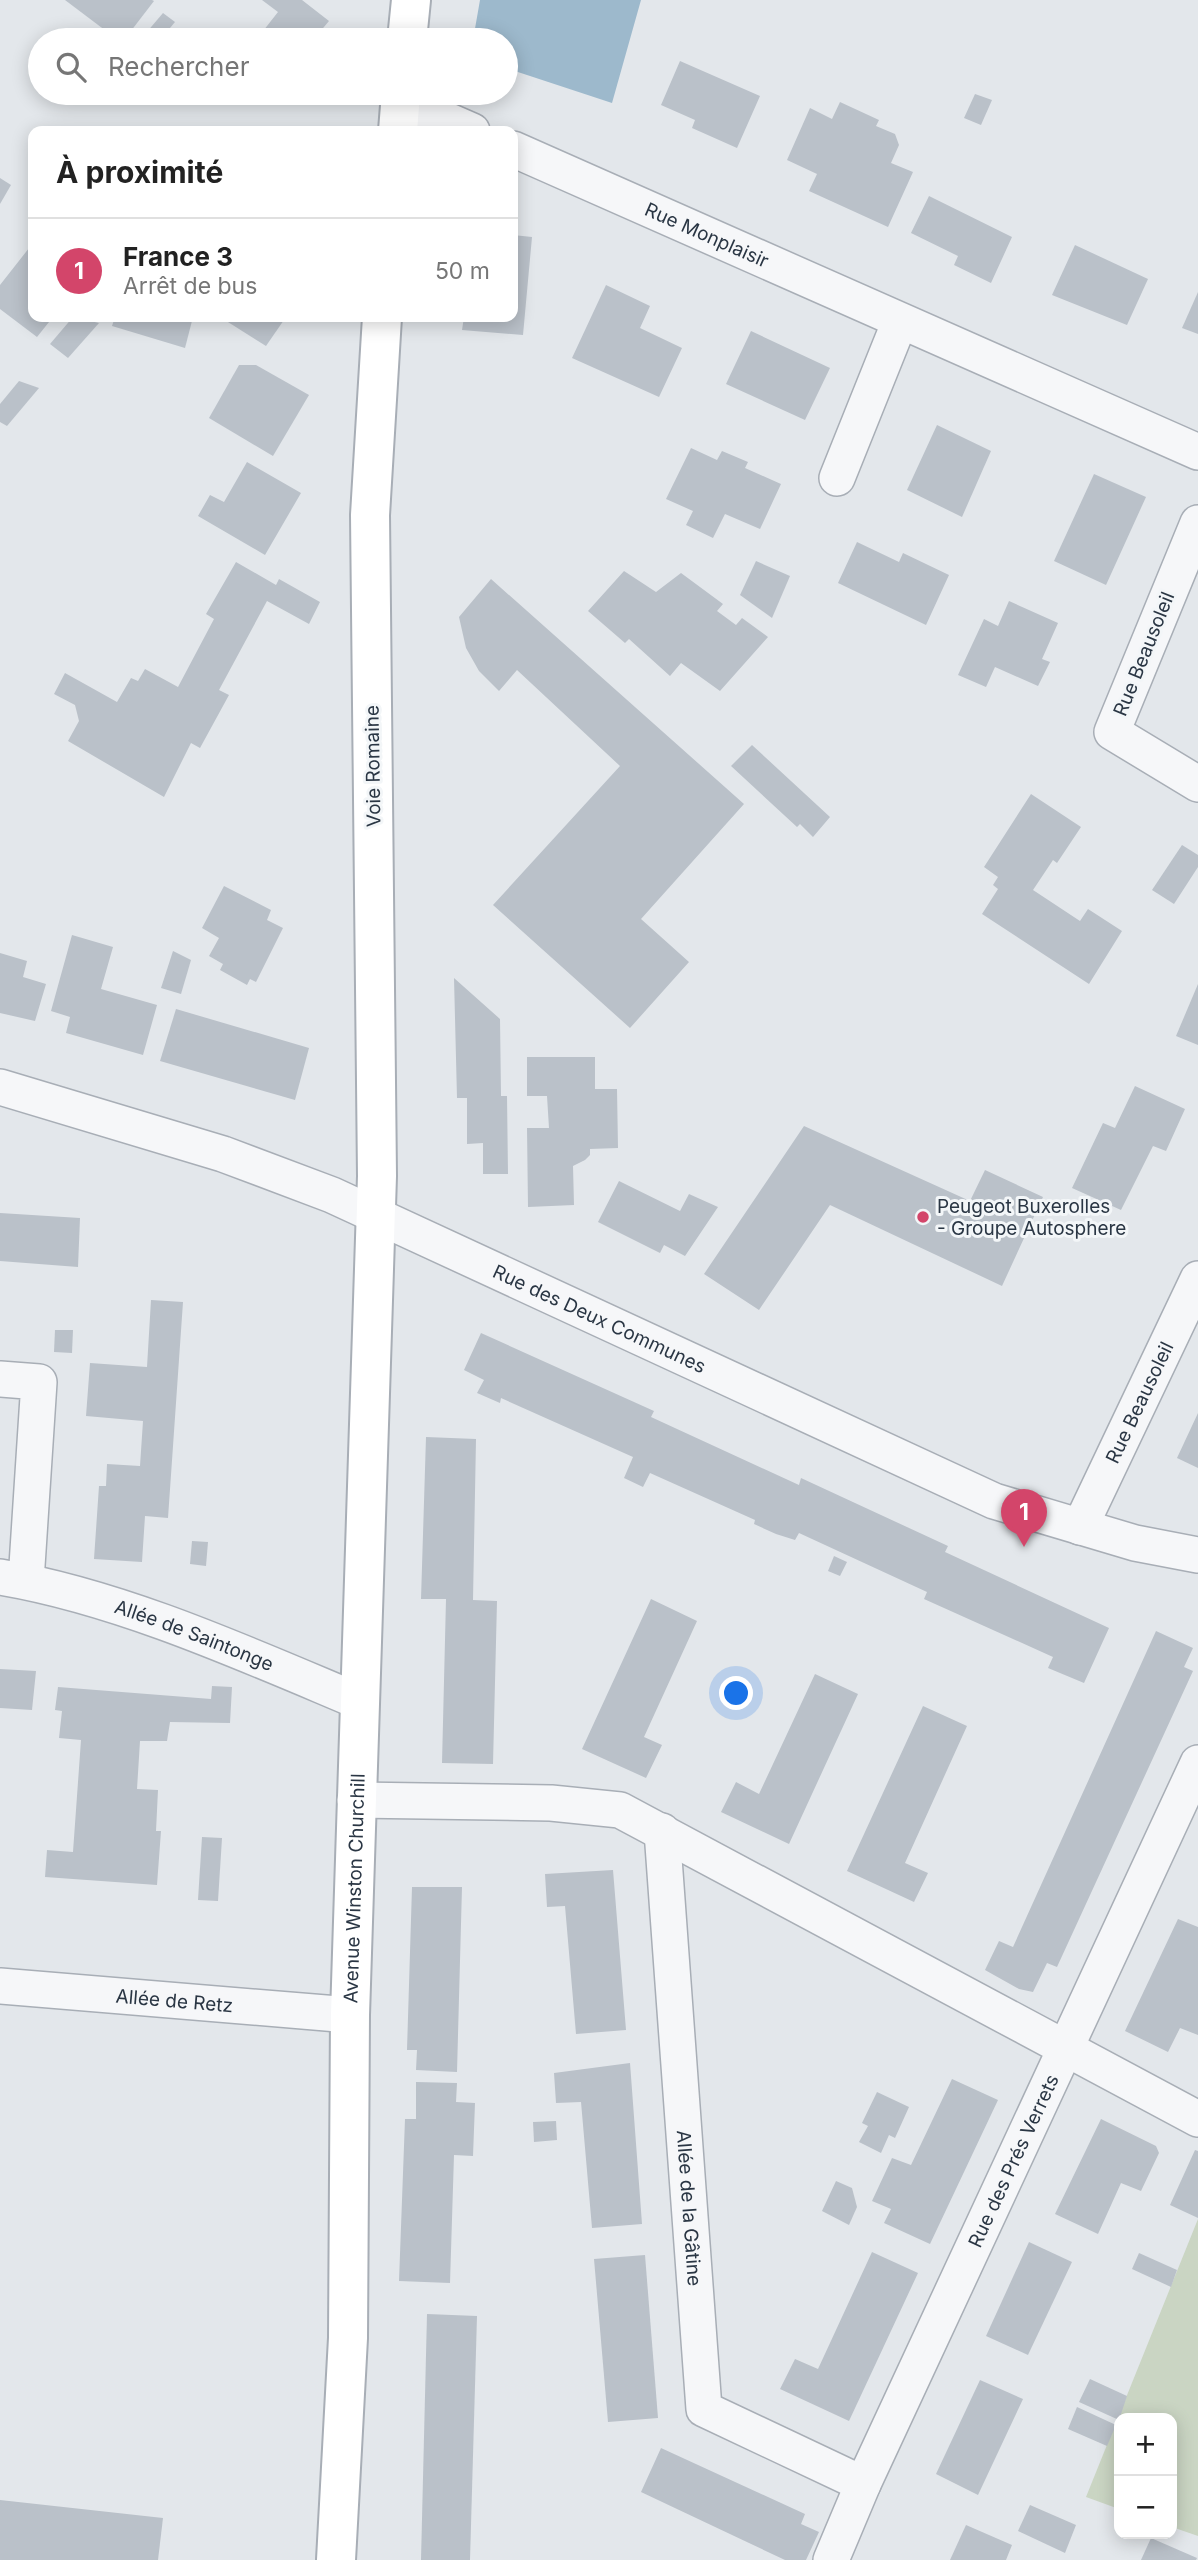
<!DOCTYPE html>
<html lang="fr">
<meta charset="utf-8">
<style>
:root{--surface:#fff;--page:#f2f2f2;--text:#222;--muted:#767676;--line:#e0e0e0;--accent:#d3456a}
body{margin:0;font-family:Inter,sans-serif;background:var(--page);color:var(--text)}
.controls{position:absolute;right:21px;bottom:21px;display:grid;overflow:hidden;border-radius:14px;box-shadow:0 4px 18px #0003}
.controls button{width:63px;height:63px;display:grid;place-items:center;padding:0;border:0;border-bottom:2px solid var(--line);background:var(--surface);color:var(--text);font:35px sans-serif}
.you{position:absolute;left:737px;top:1694px;width:24px;height:24px;margin:-18px;border:5px solid #fff;border-radius:50%;background:#1a73e8;box-shadow:0 0 0 10px #1a73e833}
.badge{display:grid;place-items:center;width:46px;height:46px;border-radius:50%;background:var(--accent);color:#fff;font-size:23px;font-weight:700}
.pin{position:absolute;translate:-50% -58px;filter:drop-shadow(0 2px 4px #0008)}
.pin::after{content:'';position:absolute;top:37px;width:24px;height:21px;background:inherit;clip-path:polygon(0 0,100% 0,50% 100%)}
.list{margin:0;padding:0;list-style:none}
h2{display:flex;justify-content:space-between;align-items:center;height:91px;margin:0;padding:0 28px;font-size:30px}
h2 small{font-size:23px;font-weight:400;color:var(--muted)}
.list li{display:grid;grid-template-columns:46px 1fr auto;gap:21px;align-items:center;box-sizing:border-box;height:105px;padding:0 28px;border-top:2px solid var(--line)}
.list b{display:block;font-size:26px;white-space:nowrap}
.list p{margin:0;font-size:23px;white-space:nowrap;color:var(--muted)}
.list em{font-size:23px;font-style:normal;color:var(--muted)}
.icon{flex:none;width:38px;height:38px;fill:none;stroke:currentColor;stroke-width:2;stroke-linecap:round;stroke-linejoin:round}
.map{position:relative;flex:none;width:1198px;height:2560px;overflow:hidden}
.search{position:absolute;background:var(--surface);box-shadow:0 4px 18px #0003;left:28px;top:28px;width:490px;height:77px;display:flex;align-items:center;gap:18px;box-sizing:border-box;padding:0 24px;border-radius:38px;color:var(--muted);font-size:26px}
.panel{position:absolute;background:var(--surface);box-shadow:0 4px 18px #0003;left:28px;top:126px;width:490px;height:196px;border-radius:14px}
.map>svg:first-child{display:block}
.green{fill:#cad5c3}
.water{fill:#9db9cc}
.building{fill:#bac1c9}
.lines{fill:none;stroke-linecap:round;stroke-linejoin:round}
.street-casing{stroke:#a8aeb6;stroke-width:38}
.secondary-casing{stroke:#a8aeb6;stroke-width:42}
.street{stroke:#f6f7f9;stroke-width:35}
.secondary{stroke:#fff;stroke-width:38}
.poi-dot{fill:#d3456a;stroke:#f3f6f8;stroke-width:2.5}
.labels{text-anchor:middle;dominant-baseline:central;stroke-width:6;stroke-linejoin:round;paint-order:stroke}
.street-label{font-size:19px;fill:#2a3644;stroke:#f3f6f8}
.poi-label{font-size:19px;fill:#2a3644;stroke:#f3f6f8;text-anchor:start}
</style>
<div class="map">
<svg width="1198" height="2560" viewBox="0 0 1198 2560">
<rect width="100%" height="100%" fill="#e3e7eb"/>
<path class="green" d="M1198 2219V2536L1172 2527V2418H1119V2509L1086 2497Z"/>
<path class="water" d="M480 0H641L612 103 506 68V40H473Z"/>
<g class="building">
<path d="M65 0H152L154 1 124 40H118Z"/>
<path d="M262 0H302L329 21 313 40H256L278 12Z"/>
<path d="M163 13 175 22 160 40H156L146 33Z"/>
<path d="M680 61 760 96 737 148 692 128 695 120 661 105Z"/>
<path d="M975 94 992 100 981 125 964 118Z"/>
<path d="M840 102 879 120 876 126 895 134 899 145 891 163 913 172 888 227 809 191 817 174 787 160 810 108 832 119Z"/>
<path d="M0 178 11 185 0 204Z"/>
<path d="M929 196 1012 237 991 283 954 265 958 256 911 233Z"/>
<path d="M513 235 532 237 523 335 462 330 464 317H513Z"/>
<path d="M33 243V317H53L37 337 0 309V285Z"/>
<path d="M1075 245 1148 279 1127 325 1052 295Z"/>
<path d="M606 285 650 306 640 328 682 348 659 397 572 358Z"/>
<path d="M1198 292V334L1182 328Z"/>
<path d="M73 317 99 323 68 358 50 344Z"/>
<path d="M115 317H193L185 348 112 326Z"/>
<path d="M220 317H286L266 346Z"/>
<path d="M751 331 830 368 805 420 726 384Z"/>
<path d="M239 365H256L309 395 273 456 209 418Z"/>
<path d="M19 381 39 388 7 426 0 422V404Z"/>
<path d="M937 425 991 451 962 517 907 490Z"/>
<path d="M691 448 717 460 722 451 748 462 745 468 781 484 760 529 725 514 713 538 686 525 693 511 666 499Z"/>
<path d="M247 462 301 493 265 555 198 516 210 495 224 502Z"/>
<path d="M1094 474 1146 497 1106 585 1054 561Z"/>
<path d="M857 542 899 562 903 553 949 575 926 625 838 583Z"/>
<path d="M756 561 790 576 772 618 740 595Z"/>
<path d="M236 562 276 585 279 579 320 602 309 624 267 601 219 690 229 695 200 748 191 743 164 797 68 741 79 721 75 705 54 694 65 673 117 702 131 678 138 681 145 669 178 687 214 619 206 614Z"/>
<path d="M624 571 656 592 681 573 723 604 717 611 736 625 742 618 768 637 720 691 681 663 670 676 629 639 625 643 588 611Z"/>
<path d="M491 579 744 804 641 919 689 962 630 1028 493 905 620 766 517 670 499 691 479 671 466 648 459 617Z"/>
<path d="M1009 601 1058 623 1042 659 1050 662 1038 686 995 667 986 687 958 675 984 619 998 626Z"/>
<path d="M752 745 830 817 813 837 800 824 797 827 731 766Z"/>
<path d="M1031 794 1081 827 1057 863 1053 860 1033 890 1080 921 1088 909 1122 931 1089 984 982 914 998 889 993 885 998 877 984 867Z"/>
<path d="M1182 845 1198 855V867L1174 904 1152 890Z"/>
<path d="M224 886 271 910 267 920 283 928 256 982 250 979 247 985 220 970 223 964 209 956 219 938 202 928Z"/>
<path d="M72 935 113 947 101 989 157 1005 143 1055 66 1033 70 1017 51 1011Z"/>
<path d="M173 951 191 960 181 994 161 988Z"/>
<path d="M0 953 27 961 23 977 46 984 35 1021 0 1013Z"/>
<path d="M454 978 500 1019 501 1096H507L508 1174H483V1143L467 1144V1098H457Z"/>
<path d="M1198 984V1045L1176 1036Z"/>
<path d="M176 1009 309 1048 295 1100 160 1061Z"/>
<path d="M527 1057H595V1089H617L618 1148 590 1149V1155L585 1160 573 1166 574 1205 528 1207 527 1128H549L547 1096H527Z"/>
<path d="M1135 1086 1185 1109 1166 1151 1153 1146 1121 1210 1072 1188 1103 1123 1115 1128Z"/>
<path d="M804 1126 970 1201 985 1170 1043 1197 1002 1286 830 1205 759 1310 704 1274Z"/>
<path d="M619 1181 680 1211 689 1194 718 1207 685 1256 664 1245 660 1253 598 1222Z"/>
<path d="M0 1213 80 1218 78 1267 0 1261Z"/>
<path d="M151 1300 183 1302 168 1518 145 1516 142 1562 94 1559 99 1486H106L107 1464 140 1466 143 1421 86 1416 90 1363 147 1367Z"/>
<path d="M55 1330H73L72 1353 54 1352Z"/>
<path d="M481 1333 654 1411 651 1417 799 1485 801 1478 948 1546 945 1552 1109 1628 1084 1683 1048 1668 1053 1657 924 1599 927 1592 799 1533 795 1540 776 1534 754 1524 755 1520 650 1473 643 1487 624 1478 633 1457 501 1398 500 1403 477 1393 484 1380 464 1370Z"/>
<path d="M1198 1413V1468L1177 1458Z"/>
<path d="M426 1437 476 1439 473 1600 497 1601 493 1764 442 1763 446 1599H421Z"/>
<path d="M192 1541 208 1542 206 1566 190 1564Z"/>
<path d="M834 1556 847 1562 840 1576 828 1571Z"/>
<path d="M651 1599 697 1621 644 1737 662 1745 646 1778 582 1749Z"/>
<path d="M1156 1631 1193 1648 1184 1667 1193 1671 1057 1967 1047 1963 1033 1992 1019 1989 985 1970 999 1941 1013 1947Z"/>
<path d="M0 1669 36 1671 32 1710 0 1708Z"/>
<path d="M815 1674 858 1694 789 1844 721 1812 736 1782 759 1794Z"/>
<path d="M212 1686 232 1687 230 1723 170 1722 167 1741H140L137 1789 158 1790 156 1831H161L157 1885 45 1877 47 1850 73 1852 81 1740 59 1738 62 1711 55 1710 58 1687 211 1699Z"/>
<path d="M923 1706 967 1726 905 1863 928 1873 914 1902 847 1871Z"/>
<path d="M202 1837 222 1838 218 1901 198 1900Z"/>
<path d="M613 1870 626 2030 576 2034 565 1906 547 1907 545 1874Z"/>
<path d="M412 1887H462L457 2072 416 2070 417 2050H407Z"/>
<path d="M1178 1919 1198 1927V2035L1180 2028 1168 2052 1125 2031Z"/>
<path d="M630 2063 642 2224 592 2228 581 2102 556 2103 554 2073Z"/>
<path d="M952 2079 998 2100 930 2244 884 2223 891 2209 872 2201 892 2158 911 2165Z"/>
<path d="M416 2082 457 2083 456 2102 475 2103 473 2156 454 2155 450 2283 399 2281 405 2119H416Z"/>
<path d="M877 2092 909 2107 895 2138 889 2135 881 2153 859 2142 868 2126 862 2123Z"/>
<path d="M1101 2119 1156 2146 1159 2153 1141 2191 1121 2183 1098 2234 1055 2214Z"/>
<path d="M556 2121 557 2140 534 2142 533 2122Z"/>
<path d="M1195 2150 1198 2151V2218L1170 2205Z"/>
<path d="M836 2181 852 2188 857 2207 849 2225 822 2211Z"/>
<path d="M1029 2242 1072 2262 1028 2355 986 2336Z"/>
<path d="M872 2252 918 2273 849 2421 780 2389 795 2359 818 2369Z"/>
<path d="M1139 2253 1177 2270 1171 2287 1132 2269Z"/>
<path d="M645 2255 658 2418 608 2422 594 2259Z"/>
<path d="M427 2314 477 2316 470 2560H421Z"/>
<path d="M1090 2379 1127 2396 1119 2420 1079 2402Z"/>
<path d="M980 2380 1023 2399 978 2495 936 2474Z"/>
<path d="M1077 2407 1116 2425 1107 2446 1068 2429Z"/>
<path d="M661 2448 805 2514 801 2524 819 2532 806 2560H785L641 2492Z"/>
<path d="M0 2500 163 2518 158 2560H0Z"/>
<path d="M1030 2505 1076 2525 1065 2553 1018 2531Z"/>
<path d="M966 2525 1012 2545 1006 2560H950Z"/>
<path d="M1151 2538 1197 2558 1196 2560H1141Z"/>
</g>
<g class="lines">
<g class="street-casing">
<g id="street">
<path d="M401 100 472 131"/>
<path id="s1" d="M513 149 1198 452"/>
<path d="M837 478 900 321"/>
<path d="M1198 523 1112 732 1198 784"/>
<path id="s2" d="M0 1087 223 1154 332 1195 994 1501 1135 1543 1198 1555"/>
<path d="M0 1379 39 1382 26 1581"/>
<path id="s3" d="M1080 1527 1198 1279"/>
<path id="s4" d="M0 1577C120 1597 246 1654 358 1701"/>
<path d="M355 1800 551 1803 620 1810 1198 2119"/>
<path id="s5" d="M662 1831 704 2409 863 2484"/>
<path id="s6" d="M0 1986 350 2015"/>
<path id="s7" d="M831 2560 863 2484 1198 1763"/>
</g>
</g>
<g class="secondary-casing">
<g id="secondary">
<path d="M407 40 411 0"/>
<path d="M398 131 401 93"/>
<path id="s8" d="M336 2560 348 2338 350 2015 377 1176 370 515 382 317"/>
</g>
</g>
<use href="#street" class="street"/>
<use href="#secondary" class="secondary"/>
</g>
<circle class="poi-dot" cx="923" cy="1217" r="7"/>
<g class="labels">
<g class="street-label">
<text stroke="none"><textPath href="#s1" startOffset="212">Rue Monplaisir</textPath></text>
<text transform="translate(1144 654) rotate(-68)">Rue Beausoleil</text>
<text transform="translate(373 766) rotate(-91)">Voie Romaine</text>
<text stroke="none"><textPath href="#s2" startOffset="644">Rue des Deux Communes</textPath></text>
<text stroke="none"><textPath href="#s3" startOffset="138">Rue Beausoleil</textPath></text>
<text stroke="none"><textPath href="#s4" startOffset="203">Allée de Saintonge</textPath></text>
<text stroke="none"><textPath href="#s8" startOffset="672">Avenue Winston Churchill</textPath></text>
<text stroke="none"><textPath href="#s6" startOffset="175">Allée de Retz</textPath></text>
<text stroke="none"><textPath href="#s7" startOffset="439">Rue des Prés Verrets</textPath></text>
<text stroke="none"><textPath href="#s5" startOffset="378">Allée de la Gâtine</textPath></text>
</g>
<g class="poi-label">
<text x="937" y="1206">Peugeot Buxerolles<tspan x="937" dy="22">- Groupe Autosphere</tspan></text>
</g>
</g>
</svg>
<div class="controls">
<button>+</button>
<button>−</button>
</div>
<div class="you"></div>
<div class="pin badge" style="left:1024px;top:1547px">1</div>
<div class="search"><svg class="icon" aria-label="search" viewBox="0 0 24 24"><circle cx="10" cy="10" r="6"/><path d="M15 15l6 6"/></svg>Rechercher</div>
<section class="panel">
<h2>À proximité<small></small></h2>
<ul class="list">
<li><span class="badge">1</span><div><b>France 3</b><p>Arrêt de bus</p></div><em>50 m</em></li>
</ul>
</section>
</div>
